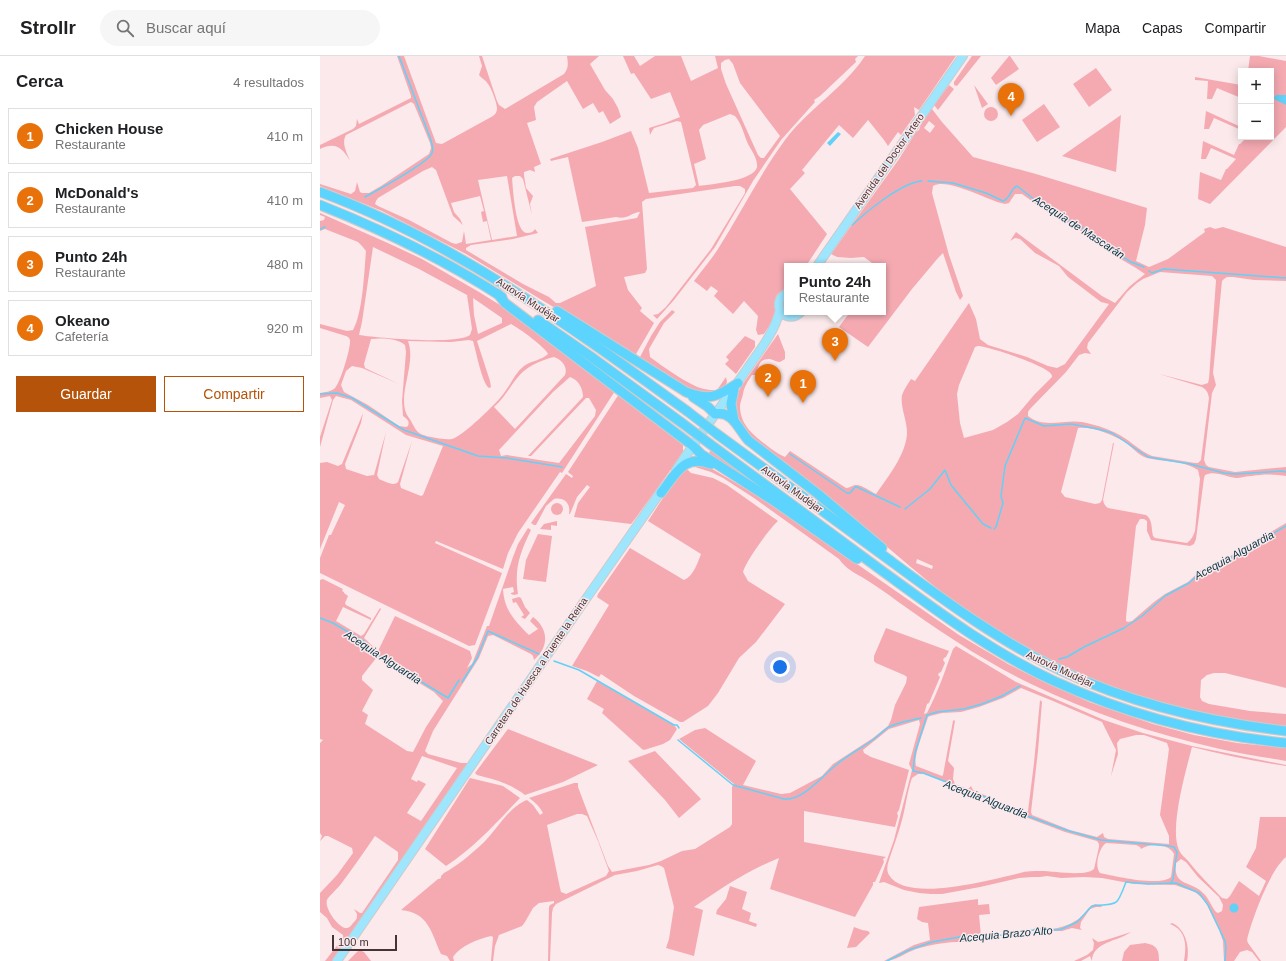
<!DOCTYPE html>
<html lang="es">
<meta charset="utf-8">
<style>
:root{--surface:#fff;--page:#f6f6f6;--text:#202124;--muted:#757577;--line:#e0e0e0;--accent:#b45309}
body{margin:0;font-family:Arial,sans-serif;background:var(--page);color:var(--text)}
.controls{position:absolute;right:12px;top:12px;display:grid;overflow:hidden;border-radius:0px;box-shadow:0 2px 10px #0003}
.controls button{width:36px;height:36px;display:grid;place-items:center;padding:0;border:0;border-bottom:1px solid var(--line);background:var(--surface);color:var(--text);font:20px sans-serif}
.scale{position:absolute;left:12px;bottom:10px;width:65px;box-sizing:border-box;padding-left:4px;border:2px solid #443435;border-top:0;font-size:11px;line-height:14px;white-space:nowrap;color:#443435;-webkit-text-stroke:3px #fbe9eb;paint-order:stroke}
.you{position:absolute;left:460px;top:611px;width:14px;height:14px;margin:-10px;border:3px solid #fff;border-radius:50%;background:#1a73e8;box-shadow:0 0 0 6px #1a73e833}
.badge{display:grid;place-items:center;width:26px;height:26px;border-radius:50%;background:var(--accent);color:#fff;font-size:13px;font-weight:700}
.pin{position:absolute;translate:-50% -33px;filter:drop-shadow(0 1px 2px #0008)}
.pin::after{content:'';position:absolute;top:21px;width:14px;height:12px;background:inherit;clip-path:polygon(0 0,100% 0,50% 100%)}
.popup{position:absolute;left:464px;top:207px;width:102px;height:52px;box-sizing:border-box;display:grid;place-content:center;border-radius:0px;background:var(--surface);filter:drop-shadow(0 1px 3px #0005);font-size:13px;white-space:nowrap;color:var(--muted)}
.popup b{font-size:15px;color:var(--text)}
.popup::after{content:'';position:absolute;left:50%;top:100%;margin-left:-8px;border:8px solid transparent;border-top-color:var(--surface)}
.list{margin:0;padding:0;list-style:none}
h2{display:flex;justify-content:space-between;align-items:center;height:52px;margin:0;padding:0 16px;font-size:17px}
h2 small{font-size:13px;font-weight:400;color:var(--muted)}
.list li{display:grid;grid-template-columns:26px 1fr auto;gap:12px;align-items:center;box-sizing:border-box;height:56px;margin:0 8px 8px;padding:0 8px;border:1px solid var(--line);border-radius:0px}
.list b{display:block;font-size:15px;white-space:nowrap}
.list p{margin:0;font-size:13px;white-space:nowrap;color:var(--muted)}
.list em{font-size:13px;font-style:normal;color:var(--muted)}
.actions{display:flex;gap:8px;padding:12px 16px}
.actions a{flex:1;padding:9px 0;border:1px solid var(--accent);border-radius:0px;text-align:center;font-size:14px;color:var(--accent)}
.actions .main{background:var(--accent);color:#fff}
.icon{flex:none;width:22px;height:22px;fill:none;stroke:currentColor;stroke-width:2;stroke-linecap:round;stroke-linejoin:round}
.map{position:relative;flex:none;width:966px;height:905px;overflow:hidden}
header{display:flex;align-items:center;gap:24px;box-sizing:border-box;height:56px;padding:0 20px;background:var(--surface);border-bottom:1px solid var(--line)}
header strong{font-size:19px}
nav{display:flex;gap:22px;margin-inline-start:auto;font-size:14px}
.search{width:280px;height:36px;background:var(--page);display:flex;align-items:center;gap:10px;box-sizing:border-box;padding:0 14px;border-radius:22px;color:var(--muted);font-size:15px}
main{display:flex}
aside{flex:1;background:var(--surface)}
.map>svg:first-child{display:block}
.green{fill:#f5aab2;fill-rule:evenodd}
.water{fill:#61d1f8}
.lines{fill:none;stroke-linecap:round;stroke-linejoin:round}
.stream{stroke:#61d1f8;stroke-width:1.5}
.primary-casing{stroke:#cecaca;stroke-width:10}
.highway-casing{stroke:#cecaca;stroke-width:11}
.primary{stroke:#9ee5fe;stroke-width:8}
.highway{stroke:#5dd4fd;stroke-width:9}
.highway-bridge-casing{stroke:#cecaca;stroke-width:11;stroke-linecap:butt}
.highway-bridge{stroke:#5dd4fd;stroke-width:9}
.labels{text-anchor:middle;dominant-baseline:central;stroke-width:3;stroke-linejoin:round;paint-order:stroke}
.street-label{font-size:10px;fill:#443435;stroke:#fbe9eb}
.water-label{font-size:11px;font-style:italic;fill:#003444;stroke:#fbe9eb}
</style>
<header>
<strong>Strollr</strong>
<div class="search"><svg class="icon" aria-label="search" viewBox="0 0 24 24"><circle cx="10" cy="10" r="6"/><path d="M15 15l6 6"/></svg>Buscar aquí</div>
<nav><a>Mapa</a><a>Capas</a><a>Compartir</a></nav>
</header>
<main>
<aside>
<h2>Cerca<small>4 resultados</small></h2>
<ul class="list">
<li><span class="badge" style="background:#e8710a">1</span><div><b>Chicken House</b><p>Restaurante</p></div><em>410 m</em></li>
<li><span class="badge" style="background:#e8710a">2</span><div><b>McDonald's</b><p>Restaurante</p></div><em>410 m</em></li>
<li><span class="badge" style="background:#e8710a">3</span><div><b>Punto 24h</b><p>Restaurante</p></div><em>480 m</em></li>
<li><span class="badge" style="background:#e8710a">4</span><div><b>Okeano</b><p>Cafetería</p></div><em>920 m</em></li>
</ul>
<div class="actions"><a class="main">Guardar</a><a>Compartir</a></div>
</aside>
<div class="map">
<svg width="966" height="905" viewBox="0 0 966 905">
<rect width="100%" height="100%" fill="#fbe9eb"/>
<g class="green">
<path d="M77 0H84L116 87 122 88 173 60C176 58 177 55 177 52 177 47 171 31 168 28 166 24 162 23 159 19L162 10 159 0H162L177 45 179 49 185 53 244 18C249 12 248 7 247 0H279L270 8 285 34 293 43 298 52 301 61 290 68 283 55 279 57 273 47 263 53 247 25 217 46 214 51 216 64 207 67 221 108 214 111 215 116 210 114 204 116V119L206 132 213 140 210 148 212 159 203 123 200 120H195L192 122C193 132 195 177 207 177 211 177 213 176 215 173L218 177 193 183 151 189 146 192V194L203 228 229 241 236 247H240L276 230 265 171 317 162 320 156C312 156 308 164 296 161L262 166 248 101 231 105 230 103 282 86 311 75 318 92 329 137 373 132 376 129 361 66 357 65 334 72 332 75 330 79 329 72 345 67 360 61 350 36 331 43 314 17 311 18 303 0H314L320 10 335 0H361L371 25 398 12 395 0H538L535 3 536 6 500 40 494 44 495 46 461 84 433 125 395 191 354 244 337 263 333 259 338 258 346 251 391 193 425 137V133L420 130H415L326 143 322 146 327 213 325 217 304 221 308 234 322 252 320 255 334 267 316 298 320 301 331 280 340 266 352 254 355 256 344 267 329 293 330 301C342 310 370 330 384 333 388 334 392 334 397 334L406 321 407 326 404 333 396 337H375L146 198 62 155 0 130V128L31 138 35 135 37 126 40 136 42 137H49L61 130 109 98 111 92 110 87 94 48 91 46 26 79C21 87 27 97 30 105 22 91 15 86 0 93V89L33 73 36 70 37 63 39 68 91 42V40ZM409 3 413 8 420 27 460 80 444 102H441L438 99 406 28 401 13V7L405 4ZM410 58 415 60C422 68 424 79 428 88 432 95 438 104 437 111 434 125 391 128 379 130L374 108 386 103 379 74 383 69ZM112 111 116 114 133 160 143 169 140 163 134 156 131 147 160 140 164 155 161 156 163 166 167 165 171 184 146 188 144 175 142 186 136 188 132 187 89 164 58 150 55 148 56 145 58 142 103 115ZM187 120 197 180 172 184 158 124Z"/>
<path d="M545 0H636L599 54 594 51 595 59 581 79 578 76 568 90 564 84 548 64 533 82 519 69 482 114 485 117 470 133 507 178 488 207 491 210H467V232C448 240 459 249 454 261 452 267 447 273 444 278L438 279 436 274 438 260 424 245 413 258 394 240 398 235 391 230 387 235 374 225C382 214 391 204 398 193 421 157 440 118 465 84 488 53 524 32 545 0Z"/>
<path d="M652 0H661L637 30 634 29V26Z"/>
<path d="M689 0H690L699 13 676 29 671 22Z"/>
<path d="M930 0H939L966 5V71L890 148 878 143 880 116 901 124 906 113H907L916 103 891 92 886 103H881L883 85 914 99 919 88H920L927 81H951V15H928Z"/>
<path d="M776 12 792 34 769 51 753 28Z"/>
<path d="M875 21 921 29V42L897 32 892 43H887L888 25 875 24Z"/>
<path d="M629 29 634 33 618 54 614 49Z"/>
<path d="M654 29 668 48 662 52Z"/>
<path d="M724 48 740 71 717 86 702 64Z"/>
<circle cx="671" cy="58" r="7"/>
<path d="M612 53 622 66 653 101 716 118 827 152 825 169 816 205 829 211 848 203 885 176 884 173 890 171 895 173 903 171 966 191V225L934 224 913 221H907L904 223 902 225 893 317 896 329 892 337 884 404 886 409 889 411 915 416 966 411V420C955 418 943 418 932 420 926 420 921 422 916 422 906 421 895 414 885 419L884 422 876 483 874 488 870 490 831 484 827 475V465L824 463H820L816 470 806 561V565L808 566 812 565 834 546 845 538 868 526 881 514 902 505 966 467V632L905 617H894L887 619 881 624 880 641 882 645 889 648 930 655 966 658V670C860 660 759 626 669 569 655 560 641 551 628 541 602 521 577 499 552 478 513 445 472 415 433 383 419 365 410 355 420 332L458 278 465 296V303L460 306C457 306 454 304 450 303 440 302 437 311 437 319H432C428 325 424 331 423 338 422 343 420 346 420 350 420 368 432 378 445 388 451 393 458 398 465 401L470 395 526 432C529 432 531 430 535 429 541 428 550 435 556 438 568 421 587 397 587 376 587 364 580 351 582 339 584 333 588 328 591 323L595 325 649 247 656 263 660 283 668 289 707 301 728 310 737 312 745 308 789 248 781 246 748 221 739 210 715 197 700 183 695 182 690 185 696 176 782 240 795 247 810 230 825 218 816 212 785 194 756 171 727 156 702 138H695L689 147 685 148C668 145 628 121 613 130L612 137 629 199 643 240 640 244 636 236 623 197 618 202 592 233 548 291 519 271 530 256H563V210H556L544 201 531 202 517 201 511 198 579 103 596 76 599 74 602 65ZM609 65 615 70 610 77 604 72ZM840 216 892 220 896 224 889 323 888 327 882 329 839 318 882 331C887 334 888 337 889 342L881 404 878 407H875L832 400C822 396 815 389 806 383 793 374 777 369 762 366 744 363 724 373 708 360V356L710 353 746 316 759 299 765 297 771 298 767 292 768 287 807 236 817 227 823 223ZM658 290C668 290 727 310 731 318 732 319 732 320 732 321L714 339 698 358 687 366 673 374 644 382 640 367 637 338 639 329 655 291ZM758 372C771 370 794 379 805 386 812 391 818 399 827 402 844 406 863 404 878 414L880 423 875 475C873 480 872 483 867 487L835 482 833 480C831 472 833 464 826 459L788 452C785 450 784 448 783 444L794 387H793L782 444 780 447 775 448 745 441 741 436ZM597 503 613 510 612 513 596 507Z"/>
<path d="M886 55 921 71V74L894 62 889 73H884Z"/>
<path d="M801 59 796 116 742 100Z"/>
<path d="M0 157 70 188 102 203 159 236 196 259 295 335 242 417 240 416 198 477 188 497 183 513 116 485 115 487 182 517 155 589 149 590 0 517V502L9 479H11L25 449 19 446 0 493V407L7 406 18 410 22 408 43 357 41 367 25 408 26 413 47 420 54 419 66 376 57 419 59 423C65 425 73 431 78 426L92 385 80 428 81 432 101 440 103 439 123 390 86 379 31 344 16 340 13 344 0 391V381L12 344 10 340 0 342V337C5 336 11 336 15 332 20 327 31 292 30 284 29 281 28 281 26 280L0 272V268L27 275 33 274C43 256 44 217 46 195L42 190 38 186 5 173 0 175V165L4 164 5 161 0 159ZM53 191 99 213 147 239 152 273 150 279C137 289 58 282 39 279L42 266ZM153 242 182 262V267L158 278 154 259ZM191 268C199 272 225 291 228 298 222 304 211 305 204 310 195 317 191 328 184 337 178 346 142 381 132 383 126 384 117 382 111 381 97 378 97 376 91 365 89 362 86 358 85 354 80 332 96 307 88 285L131 286 149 284 153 285C156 295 162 327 169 332L171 331 170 325 157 285ZM51 283C61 282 77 282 85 289L86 296 82 345 83 360C87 363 90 365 88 370L86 371 79 370 48 349 24 336 21 329 26 315 32 310 42 312 79 328 45 312 44 308ZM234 301C242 304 248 311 245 319L195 373 174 351C192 335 194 316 219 306 224 304 228 302 234 301ZM250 321C259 324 263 333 263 341L208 400H211L266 342H269L276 354 275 360 239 407 187 399 181 400 179 394 233 336Z"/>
<path d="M425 280 435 285V291L416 318 405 308 409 304 406 301Z"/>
<path d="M299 338 363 388V397L315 463 311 468 254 461 258 447 270 431 267 429 257 441 250 458H249C251 447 244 441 234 443L226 450 216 469H214L211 467 246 418 252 422 253 420 248 416Z"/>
<path d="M390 394 450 437 389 399Z"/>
<path d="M374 407 389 411 445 444 639 579 688 608 718 623 769 646 833 668 874 679 917 687 966 692V705C944 701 922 698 900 693 834 678 770 657 709 627 662 604 619 575 577 545 567 537 556 530 545 523 535 517 526 513 519 503L434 442 403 422 391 416 375 411 373 409Z"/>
<path d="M366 412 371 417 393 422 407 429 458 465C449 473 426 505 423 516L428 525 465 548 436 586 419 602 398 637 388 650 363 666H360L314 640 281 618 279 621 267 615 252 610 289 549 277 541 278 538 310 492 364 524C373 521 378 506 381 498L328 465 354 425Z"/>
<circle cx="237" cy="453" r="6"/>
<path d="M237 465V470L231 469V474L220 473 224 468Z"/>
<path d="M208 472 211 474C200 497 194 512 198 538L194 539 191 538V537L194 536 193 531 183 533C184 554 195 565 209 579L218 573 210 565 213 561C229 573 229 591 214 604L213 600 211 598 173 579 168 580 159 602 113 675 105 695 108 698 141 707H148L13 905H5L23 882V879L12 871 7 862 0 856V837L17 819 33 797 32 792 8 780H5L0 785 2 780 0 777V687L3 684 0 683V524L3 523 23 533 22 535 24 536V537L28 540 25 547 26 549 51 562V564L23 551 16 565 41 580 44 578 60 552 61 553 44 582 58 595 75 560 150 595 152 602 147 612 152 608 167 570H169L193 501 198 488ZM57 601 114 636 123 645 106 671 93 696 87 695 45 668 48 659 42 655 53 634 42 624V620ZM102 700 137 712 101 765 87 757 106 728 98 724 97 726 91 723ZM55 780 78 796V804L42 857H40L34 853 37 858C37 862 37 863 34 866 32 868 30 872 27 872 19 873 4 852 7 844 8 841 18 832 21 828 33 812 44 796 55 780Z"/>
<path d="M218 478 232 480 226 526 203 523 206 504Z"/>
<path d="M199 541 201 542 205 551 210 557 205 563 201 561 204 559 196 546 193 547 192 543Z"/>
<path d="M566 572 629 595 626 601 624 602 623 604 625 607 621 616 619 617 618 619 620 621 609 647 607 648 604 658 607 657C618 636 625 615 633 593L636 590 696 626 784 664 823 677 872 690 966 709V710C934 705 903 699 872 691 866 714 849 773 859 794 861 799 866 802 869 806 879 819 891 830 902 842L907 843 910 840 919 825 939 840 946 825 926 811 936 792 940 761H966V801C950 814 932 863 927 884L928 887 941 905H939L932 896 927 894 920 896 914 905H904L903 885 899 874 886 847 881 841 875 836 855 829 814 828 782 822 764 821 741 822 727 820 720 821H712L699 822 660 831 622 838H611L599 837 584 834 564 826 559 827 574 784 592 714 589 708 600 668 599 664 569 673 543 694 544 697 551 701 589 714 579 754 577 757 578 760 575 771 484 755V786L566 801 563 803 564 806 555 826H553V829L535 861 450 833 459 802C427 815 403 831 374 851L383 854 374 900 346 892 349 883 354 851 344 812 341 810 338 809 317 815 295 819 236 848 233 852 232 857 230 905H228L229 851 230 849 234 847V845L219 847 213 852 205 866 202 870 179 879 175 890 173 905H171L173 881 171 880C158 883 140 890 133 901L134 905H130L127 900 121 898C111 876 109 857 81 854L118 823H119L121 822V820L124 817C137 810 150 799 161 789 176 776 188 751 207 744L213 749 220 759 223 757C220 751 215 746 209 742L254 727H258V731L288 810 292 816 329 809 341 805 362 795 375 793 410 771 412 768V731L414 728 359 683 375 674 385 672 436 705 423 729 461 738 470 737 502 720 513 708 553 682 568 670 571 664 575 649 586 627 587 621 584 619 556 607 554 605V600ZM701 632 733 645 782 666 796 694 791 720 798 698 797 687 800 683 816 679H824L847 687 849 693 840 759 849 780V788L788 783 784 781 783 777 777 781 750 774 712 759 711 756 718 695 722 646 720 644 714 707 708 755 706 756 690 752 680 746 653 734 651 730 648 733 635 728 633 723 634 712 628 705 635 665 634 664 633 665 623 719 622 720 596 710C593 700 605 672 608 661L610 660 622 657 641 656 659 651 683 642ZM598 718H605L665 742 695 757 745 776 777 785 779 788V791L774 813C766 821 733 815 721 815 714 815 706 815 700 817 673 823 586 848 569 819 565 812 569 805 571 798 575 787 579 775 582 764 586 750 587 736 592 722ZM257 758H262L267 760 278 785 289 815 286 820 246 838 241 836 240 832 227 769ZM786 787 816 789 820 791 821 793C830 787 849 787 854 798L851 821C840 831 794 820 780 817 774 810 779 792 786 787ZM861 803 866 806 878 821 899 841 903 849 902 855 898 857 896 856C891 850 889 842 883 837 870 824 853 831 856 807Z"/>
<path d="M277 625 354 669 357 673 350 684 343 688 324 694 322 693 282 657 284 653 267 643Z"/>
<path d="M188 673 278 709 243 726 205 739C189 727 176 724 157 719L155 717Z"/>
<path d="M335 695 381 743 359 762 345 744 308 705Z"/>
<path d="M150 722 183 730 200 742C176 767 155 791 126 810L105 793Z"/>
<path d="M410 830 427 836 422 853 431 857 429 865 437 868 436 871 396 858 397 854 406 843Z"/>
<path d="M658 843V849L669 848 670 858 659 859 661 880 649 881V886C632 885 613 888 596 893 585 897 576 905 564 905L594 889 610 884 608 867 602 866 597 863 599 851Z"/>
<path d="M775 848 781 849 782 851H776L770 853 761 866 760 872 762 874 752 872 742 875H712L717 870C728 878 752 869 761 861 767 856 767 851 775 848Z"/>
<path d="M852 867C866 873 870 892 867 905H864C867 889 866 874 850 868Z"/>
<path d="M534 871 542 874 548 875 550 877 536 891 527 892Z"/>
<path d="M811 876C799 885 772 886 772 905L770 900 761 905H754L767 899 773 894 774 887 772 882 778 886 783 885Z"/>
<path d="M825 887C837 889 839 894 839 905H802L804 896 810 889Z"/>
<path d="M39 894 44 896 51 905H28Z"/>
</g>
<g class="water">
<path d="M956 39H966V49L954 43 953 40 955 41Z"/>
<path d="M518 76 521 78 510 90 507 87Z"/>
<circle cx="914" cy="852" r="4.5"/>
</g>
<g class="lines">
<g class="stream">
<path d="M608 125 633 127 666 137 683 145C691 142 690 133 697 130L728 154 759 169 788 192 811 206 824 211"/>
<path d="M45 141C56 135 109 106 112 97 114 91 111 84 109 79L79 0"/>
<path d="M532 169C547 155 581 127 602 125"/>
<path d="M0 173 5 171"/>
<path d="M829 215 832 217 844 213 966 222"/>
<path d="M0 338 17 337 32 342 84 374 158 400 187 402 242 411"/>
<path d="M470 398 527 437H530L535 431H537L580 451"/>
<path d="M585 453 610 433 625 414 631 429 663 468 671 472"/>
<path d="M674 473 676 471 683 447 681 440 685 410 705 362 724 370 751 368 778 373 792 377 828 401 870 408 904 417 915 418 962 415 966 416"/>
<path d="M0 562 13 567 45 586 59 600 128 642 139 624"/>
<path d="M739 603 747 601 764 591 804 572 822 560 845 540 869 527 881 516 902 507 928 492 966 470"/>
<path d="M234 605 259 614 354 669H357L359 672"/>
<path d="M142 626 157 602 168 575 219 598"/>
<path d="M700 630 682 640 662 648 644 653 617 656 607 659 595 697 593 715 603 717 665 741 682 749 688 753 749 775 781 784 849 790 854 791 857 796 853 823 851 827"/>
<path d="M358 684 413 729 464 743C483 745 502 720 516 709 528 699 542 692 554 683 560 679 565 672 571 670 580 666 591 664 601 662"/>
<path d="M567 905 589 894 612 886 645 880 685 879 719 873 737 874 742 873 757 866 772 850C799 847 796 852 806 826L828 828 856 827 879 837 888 849 905 885 906 891 905 905"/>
</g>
<g class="primary-casing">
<g id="primary">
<path d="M497 210 643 0"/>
<path d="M467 237C448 247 466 271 481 256"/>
<path d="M356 414C380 379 405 345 429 310 441 293 455 275 460 254"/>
<path d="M17 905 261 550 344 431"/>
</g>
</g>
<g class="highway-casing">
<g id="highway">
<path d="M0 136C135 186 251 271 367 355"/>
<path d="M0 149C63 174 125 204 182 241"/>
<path d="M178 238 185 247 373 390 381 398 454 445 537 503"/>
<path d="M237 255 366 336C390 345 397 341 418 327"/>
<path d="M218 264 270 300 362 367"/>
<path d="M414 333 411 348 414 365"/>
<path d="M373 341 388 351 395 358C413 354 419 375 429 385L498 438 562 492"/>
<path d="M397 378C453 419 508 459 564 500 621 542 678 585 742 615 813 648 888 666 966 675"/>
<path d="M390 388C447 430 504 472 561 514 616 554 671 596 734 625 808 659 885 679 966 687"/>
<path d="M341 437C355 419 364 397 391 408"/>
</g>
</g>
<use href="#primary" class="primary"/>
<use href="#highway" class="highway"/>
<g class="highway-bridge-casing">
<g id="highway-bridge">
<path d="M367 355 397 378"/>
<path d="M362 367 390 388"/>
</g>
</g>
<use href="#highway-bridge" class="highway-bridge"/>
</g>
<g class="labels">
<g class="street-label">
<text transform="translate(569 105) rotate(-55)">Avenida del Doctor Artero</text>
<text transform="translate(208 244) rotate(33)">Autovía Mudéjar</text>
<text transform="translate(472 433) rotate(36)">Autovía Mudéjar</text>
<text transform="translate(740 613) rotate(25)">Autovía Mudéjar</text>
<text transform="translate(216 615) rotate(-56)">Carretera de Huesca a Puente la Reina</text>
</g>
<g class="water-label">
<text transform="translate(759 171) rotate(33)">Acequia de Mascarán</text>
<text transform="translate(914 499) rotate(-29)">Acequia Alguardia</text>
<text transform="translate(63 601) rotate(33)">Acequia Alguardia</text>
<text transform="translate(666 743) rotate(21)">Acequia Alguardia</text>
<text transform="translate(686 878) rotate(-5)">Acequia Brazo Alto</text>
</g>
</g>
</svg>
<div class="controls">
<button>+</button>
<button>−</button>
</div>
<div class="scale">100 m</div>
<div class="you"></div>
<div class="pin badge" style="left:483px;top:347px;background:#e8710a">1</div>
<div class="pin badge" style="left:448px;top:341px;background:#e8710a">2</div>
<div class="pin badge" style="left:515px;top:305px;background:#e8710a">3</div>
<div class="popup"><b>Punto 24h</b>Restaurante</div>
<div class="pin badge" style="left:691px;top:60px;background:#e8710a">4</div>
</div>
</main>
